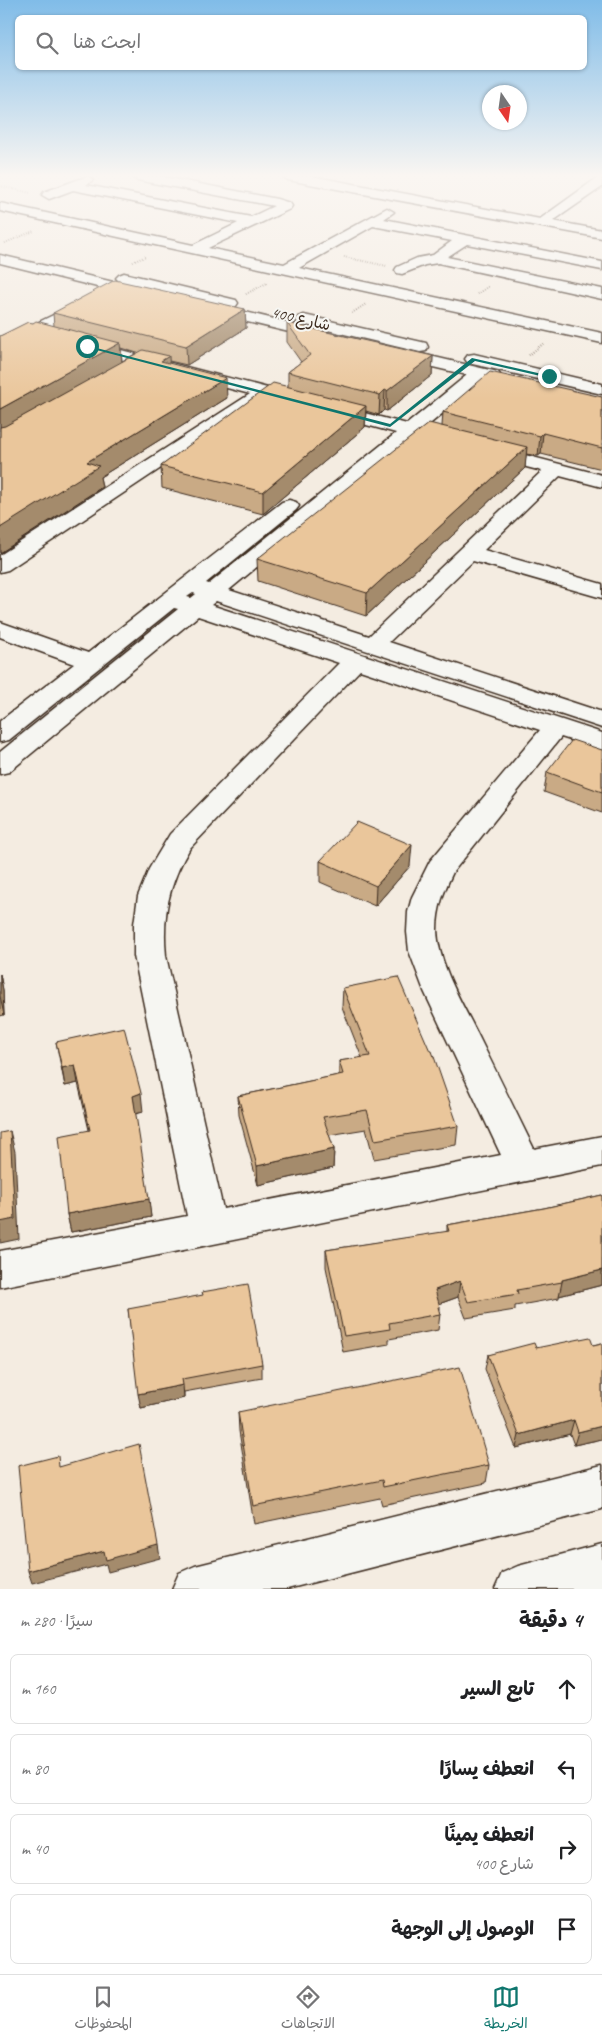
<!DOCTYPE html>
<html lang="ar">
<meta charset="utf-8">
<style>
:root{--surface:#fff;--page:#f2f2f2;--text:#202124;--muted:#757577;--line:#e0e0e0;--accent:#0f766e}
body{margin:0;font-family:Caveat,"Playpen Sans Arabic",sans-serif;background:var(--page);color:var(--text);direction:rtl}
.compass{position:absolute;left:482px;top:85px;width:45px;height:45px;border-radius:50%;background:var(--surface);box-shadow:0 1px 4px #0004;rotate:167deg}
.stop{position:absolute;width:15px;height:15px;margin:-11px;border:4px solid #0f766e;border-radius:50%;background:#fff}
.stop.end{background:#0f766e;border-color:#fff;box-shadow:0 1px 5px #0008}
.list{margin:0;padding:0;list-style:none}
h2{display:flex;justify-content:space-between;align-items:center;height:65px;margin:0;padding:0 20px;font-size:21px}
h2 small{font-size:16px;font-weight:400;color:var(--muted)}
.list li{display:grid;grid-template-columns:32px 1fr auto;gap:15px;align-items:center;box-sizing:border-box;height:70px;margin:0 10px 10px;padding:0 10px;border:1px solid var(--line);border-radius:8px}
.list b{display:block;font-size:19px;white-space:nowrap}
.list p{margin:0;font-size:16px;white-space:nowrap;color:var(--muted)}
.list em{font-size:16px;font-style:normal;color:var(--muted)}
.icon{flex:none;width:28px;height:28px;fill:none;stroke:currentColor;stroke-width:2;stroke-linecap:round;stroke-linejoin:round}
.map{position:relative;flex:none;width:602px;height:1589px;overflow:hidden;direction:ltr}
.search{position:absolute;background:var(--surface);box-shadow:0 1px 4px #0004;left:15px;right:15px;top:15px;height:55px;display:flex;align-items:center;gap:12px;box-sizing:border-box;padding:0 18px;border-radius:8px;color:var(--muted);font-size:19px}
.sheet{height:385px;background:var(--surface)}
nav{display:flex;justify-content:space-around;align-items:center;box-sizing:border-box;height:70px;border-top:1px solid var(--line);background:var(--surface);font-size:14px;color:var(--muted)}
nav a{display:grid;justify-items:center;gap:2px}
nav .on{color:var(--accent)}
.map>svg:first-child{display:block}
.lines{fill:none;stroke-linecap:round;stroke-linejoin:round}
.minor-casing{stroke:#3b2a1e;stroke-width:3}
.path{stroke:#3b2a1e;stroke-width:2;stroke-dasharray:0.5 2;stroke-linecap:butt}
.minor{fill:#f6f6f2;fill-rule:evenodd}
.wall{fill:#c9aa85;stroke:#3b2a1e;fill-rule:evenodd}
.shaded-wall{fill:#a48b6c;stroke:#3b2a1e}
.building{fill:#eac69b;stroke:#3b2a1e}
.route{fill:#0f766e}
.labels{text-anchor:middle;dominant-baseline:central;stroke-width:4;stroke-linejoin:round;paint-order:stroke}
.far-street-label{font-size:16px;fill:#3b2a1e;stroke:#f6f6f2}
</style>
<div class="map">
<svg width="602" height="1589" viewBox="0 0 602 1589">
<rect width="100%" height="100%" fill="#f4ece1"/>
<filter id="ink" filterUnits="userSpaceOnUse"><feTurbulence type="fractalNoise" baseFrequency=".02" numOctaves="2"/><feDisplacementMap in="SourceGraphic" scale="10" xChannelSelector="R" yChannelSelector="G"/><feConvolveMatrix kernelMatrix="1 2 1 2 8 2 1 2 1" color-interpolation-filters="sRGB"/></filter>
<g filter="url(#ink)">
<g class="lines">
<g class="minor-casing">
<g id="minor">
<path d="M88 176 93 180 86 185 251 217 274 206 137 180 131 176H159L277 199 290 203 292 206 290 209 208 248 284 264 387 208 394 212 384 219 602 262V270L467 244 447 257 602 289V299L438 263 425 265 402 274 397 273 395 270 397 267 417 258 433 255 452 241 373 226 299 268 602 333V343L0 211V203L193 245 238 223 73 190 49 199 42 195 44 192Z"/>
<path d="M282 176H311L540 219 597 178 602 177V187L553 221 602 230V238L288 180Z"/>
<path d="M0 255 147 290 150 293 147 296 142 298 0 263Z"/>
<path d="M124 273 236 300 238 303 236 306 230 308 119 281 116 278 119 275Z"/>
<path d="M88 298 94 300 96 303 94 306 0 353V341Z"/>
<path d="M208 303 328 332 330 335 328 338 322 340 202 311 200 308 202 305Z"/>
<path d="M304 315 426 343 428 347 426 351 420 352 298 323 296 320 298 317Z"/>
<path d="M86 341 407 424 467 375 390 357 388 353 390 349 396 348 498 372 501 376 498 380 492 381 484 379 425 428 431 430 433 434 431 438 424 440 414 437 229 590 369 636 542 471 483 456 480 452 483 448 490 446 602 475V487L560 476 484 550 602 584V598L473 561 389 642 602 712V728L216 601 211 605 602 733V750L561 737 453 872C444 891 437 908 437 930 438 963 462 1003 477 1033 496 1071 515 1110 534 1149L602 1136V1166L0 1287V1251L187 1216 134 956V924L138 896 149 869 170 834 339 663 198 616 9 772 0 774V752L178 609 174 608 9 740 0 742V721L74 664 0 637V622L88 653 282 502 289 500 296 502 299 506 296 510 206 583 209 584 396 433 266 398 8 570 0 572V555L250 394 80 350 78 346 80 342ZM193 593 196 594 191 598 187 597ZM360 670 540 730 430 861 412 897 408 912 407 932 409 951 424 991 501 1155 223 1209 166 956C162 916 169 882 190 848Z"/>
<path d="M474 354 602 384V394L468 363 465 359 468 355Z"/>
<path d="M602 1465V1509L287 1589H172L179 1573 195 1566Z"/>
<path d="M602 1544V1589H495L502 1573 518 1566Z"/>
</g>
</g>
<g class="path">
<path d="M0 186 31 193"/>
<path d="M5 243 34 231"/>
<path d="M344 257 387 266"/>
<path d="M133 262 146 256"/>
<path d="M246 294 267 283"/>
<path d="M477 294 489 286"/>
<path d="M352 313 366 304"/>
<path d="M529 355 544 343"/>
</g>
<use href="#minor" class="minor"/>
</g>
<g class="wall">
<path d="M245 309 246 328 187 365 169 361V363L227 398 100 477 102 487 0 553V336L33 323 54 326 53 313ZM121 348 137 353 122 361Z"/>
<path d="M287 323 433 356 432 375 387 411 384 410 379 415 366 411 365 427 263 514 162 488 161 466 288 386V372L301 362 287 342Z"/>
<path d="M602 397V469L541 454 538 456 526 454 525 468 366 616 258 581 257 559 442 426 443 412Z"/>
<path d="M602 750V813L544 792 547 772Z"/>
<path d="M320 861 410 866 375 906 320 882Z"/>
<path d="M0 974 3 990 4 1015 0 1016Z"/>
<path d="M343 988 458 1126 456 1145 374 1159 366 1129 329 1135 334 1149 333 1168 258 1185 239 1115 238 1096 339 1075V1061L362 1058 342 1007Z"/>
<path d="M56 1042 143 1112 135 1114 151 1217 71 1232 67 1214 89 1130 78 1083 65 1086Z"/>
<path d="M602 1195V1285L559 1296V1298L515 1306V1310L466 1318 458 1297 439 1304 440 1307V1314L438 1330 389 1339V1344L343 1352 326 1267V1250L447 1232V1225L544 1208Z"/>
<path d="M128 1309 262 1364V1378L184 1392V1398L141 1408Z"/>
<path d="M602 1343V1439L574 1445 570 1434 516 1448 485 1369 488 1355 536 1348 593 1345Z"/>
<path d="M238 1412 489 1465 486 1483 382 1505 380 1498 254 1524 239 1431Z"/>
</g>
<g class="shaded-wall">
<path d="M245 309 246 328 187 365 186 346Z"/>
<path d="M120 343 122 363 0 431V409Z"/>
<path d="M169 356 170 376 161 361Z"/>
<path d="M433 356 432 375 387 411V391Z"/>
<path d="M226 378 227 398 100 477 102 487 0 553V528L87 462Z"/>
<path d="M385 390 384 410 379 415 380 395Z"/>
<path d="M366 406 365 427 263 514V492Z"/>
<path d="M543 433 541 454 538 456 540 436Z"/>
<path d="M527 447 525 468 366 616 367 593Z"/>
<path d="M412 845 410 866 375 906 376 886Z"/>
<path d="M0 974 3 990 4 1015 0 996Z"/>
<path d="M75 1065 78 1083 65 1086 62 1068Z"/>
<path d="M141 1093 143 1112 135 1114 133 1096Z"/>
<path d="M10 1131 15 1152 19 1239 0 1243V1222Z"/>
<path d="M334 1149 333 1168 258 1185 257 1166Z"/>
<path d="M149 1199 151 1217 71 1232 67 1214Z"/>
<path d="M602 1270V1285L559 1296 562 1282V1280Z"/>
<path d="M460 1281 458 1297 433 1306 435 1290Z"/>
<path d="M183 1385 184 1398 141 1408 138 1394Z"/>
<path d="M574 1420 570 1434 516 1448 519 1435Z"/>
<path d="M602 1426V1439L574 1445 578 1432Z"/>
<path d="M158 1545 160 1558 108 1572 106 1564 32 1583 28 1571 104 1551Z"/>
</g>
<g class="building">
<path d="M115 280 245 309 186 346 53 313Z"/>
<path d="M36 321 120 343 0 409V336L28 322 33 323Z"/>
<path d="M287 323 433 356 387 391 385 390 380 395 288 372 310 355Z"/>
<path d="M143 350 169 356 161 361 226 378 87 462 99 466 0 528V427L5 426Z"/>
<path d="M490 372 602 397V448L543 433 540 436 443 412Z"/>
<path d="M273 383 366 406 263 492 161 466Z"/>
<path d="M429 423 527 447 367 593 257 559Z"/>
<path d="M572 740 602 750V792L547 772Z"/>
<path d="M357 822 412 845 376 886 320 861Z"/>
<path d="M398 977 430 1051H432L458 1126 375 1140 367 1110 323 1117 334 1149 257 1166 238 1096 343 1074 339 1061 370 1056 343 988Z"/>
<path d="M124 1027 141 1093 133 1096 149 1199 67 1214 59 1136 90 1130 75 1065 62 1068 56 1042Z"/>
<path d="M10 1131 15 1219 0 1222V1133Z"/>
<path d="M602 1195V1270L562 1280V1282L517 1290 518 1294 468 1302 460 1281 435 1290 440 1307H438L440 1314 389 1323 390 1329 344 1336 326 1250 449 1231 447 1225 544 1208Z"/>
<path d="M248 1284 262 1364 182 1379 183 1385 138 1394 128 1309 203 1295 202 1292Z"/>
<path d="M590 1337 593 1345 602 1343V1426L578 1432 574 1420 519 1435 488 1355 534 1343 536 1348Z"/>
<path d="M460 1367 489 1465 383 1487 382 1480 253 1506 238 1412Z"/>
<path d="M139 1444 158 1545 106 1560 104 1551 28 1571 18 1466 58 1456 59 1467Z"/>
</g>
</g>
<linearGradient id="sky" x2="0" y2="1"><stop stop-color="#80bce8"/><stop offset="0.44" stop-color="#faf6f2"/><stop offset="1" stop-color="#faf6f2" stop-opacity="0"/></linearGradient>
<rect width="602" height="399" fill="url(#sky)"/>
<path class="route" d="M85 345 390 424 472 358 551 376 549 378 475 361 390 427 85 347Z"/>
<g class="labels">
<g class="far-street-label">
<text transform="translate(301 319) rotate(13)">شارع 400</text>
</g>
</g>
</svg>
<svg class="compass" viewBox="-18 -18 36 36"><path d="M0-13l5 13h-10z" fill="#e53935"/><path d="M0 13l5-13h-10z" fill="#757577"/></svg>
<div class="stop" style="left:87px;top:346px"></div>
<div class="stop end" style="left:549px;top:376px"></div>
<div class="search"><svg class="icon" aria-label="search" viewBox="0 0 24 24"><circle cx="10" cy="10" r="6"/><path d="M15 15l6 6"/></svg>ابحث هنا</div>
</div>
<section class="sheet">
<h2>4 دقيقة<small>سيرًا · 280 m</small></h2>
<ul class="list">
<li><svg class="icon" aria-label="ahead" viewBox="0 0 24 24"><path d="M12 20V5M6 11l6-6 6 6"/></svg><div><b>تابع السير</b></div><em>160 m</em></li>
<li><svg class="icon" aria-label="left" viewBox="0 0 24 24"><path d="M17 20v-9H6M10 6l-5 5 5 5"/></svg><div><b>انعطف يسارًا</b></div><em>80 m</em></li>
<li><svg class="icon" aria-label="right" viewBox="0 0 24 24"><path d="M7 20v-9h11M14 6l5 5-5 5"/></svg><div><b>انعطف يمينًا</b><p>شارع 400</p></div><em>40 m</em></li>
<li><svg class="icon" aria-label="arrive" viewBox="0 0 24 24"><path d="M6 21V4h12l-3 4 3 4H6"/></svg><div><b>الوصول إلى الوجهة</b></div></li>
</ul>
</section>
<nav>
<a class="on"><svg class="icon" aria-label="map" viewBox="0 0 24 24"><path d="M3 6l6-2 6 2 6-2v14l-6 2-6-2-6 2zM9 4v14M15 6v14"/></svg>الخريطة</a>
<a><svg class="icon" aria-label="directions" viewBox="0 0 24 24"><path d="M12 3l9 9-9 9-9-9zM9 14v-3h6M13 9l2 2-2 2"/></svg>الاتجاهات</a>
<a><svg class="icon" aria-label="saved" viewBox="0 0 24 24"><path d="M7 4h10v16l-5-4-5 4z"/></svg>المحفوظات</a>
</nav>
